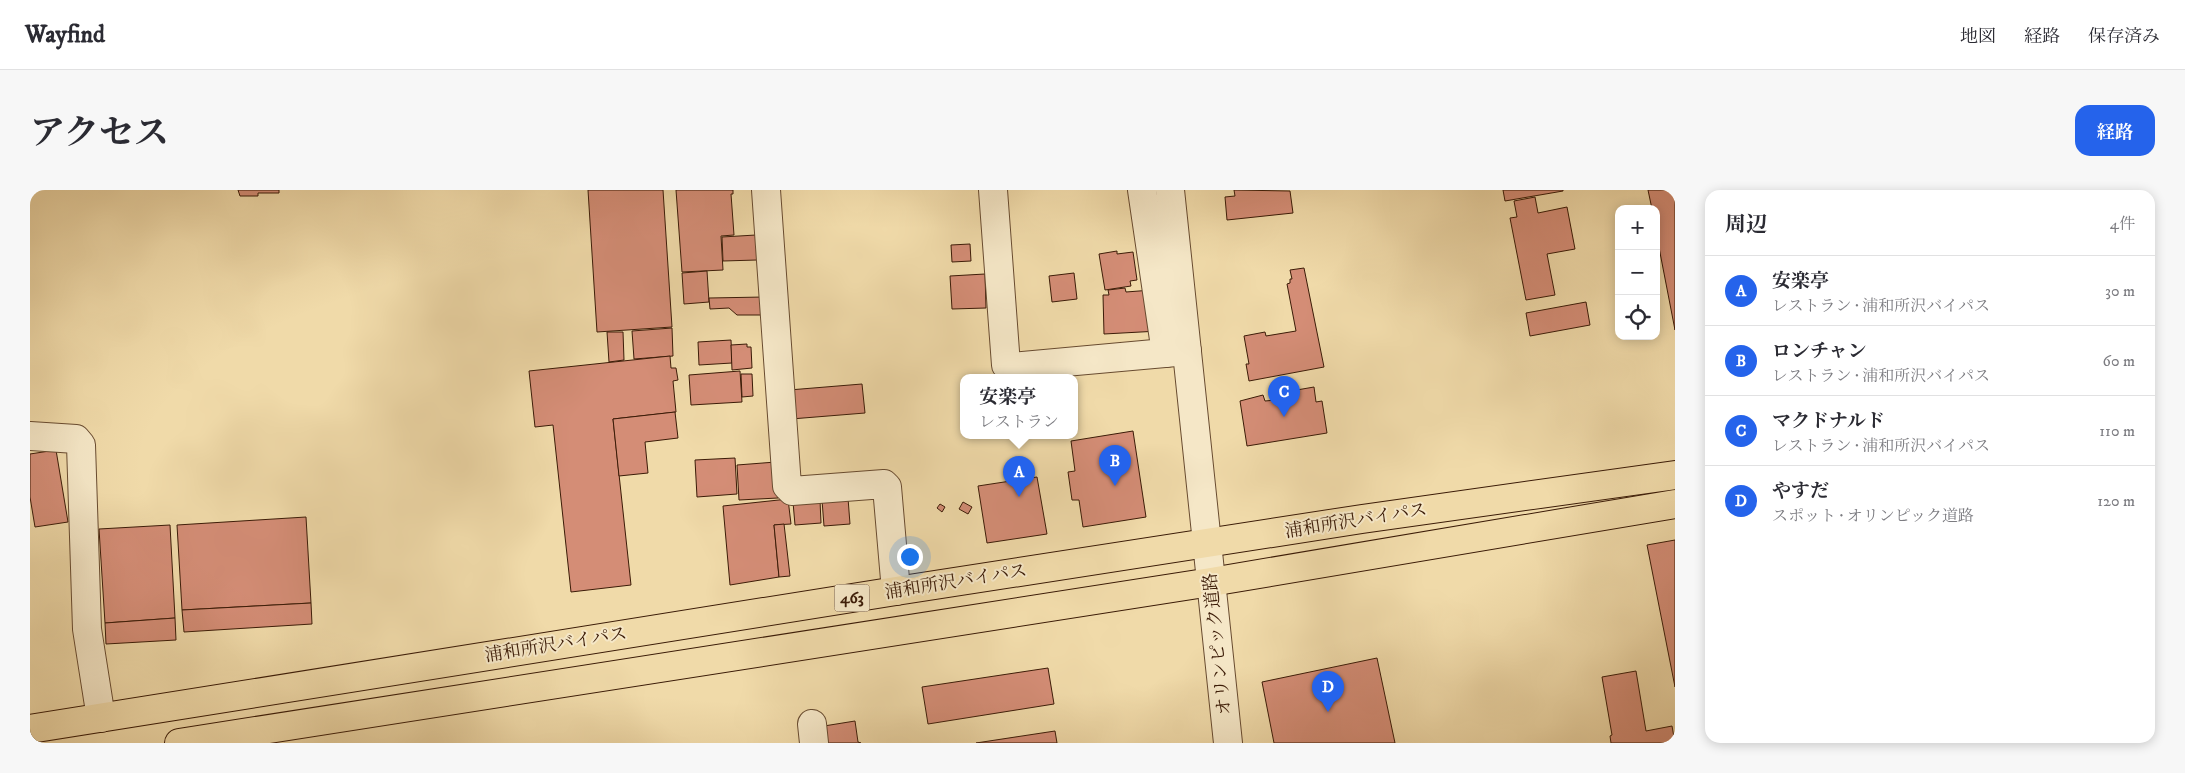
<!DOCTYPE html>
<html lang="ja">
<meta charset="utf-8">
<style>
:root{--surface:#fff;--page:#f7f7f7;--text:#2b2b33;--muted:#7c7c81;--line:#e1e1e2;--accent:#2563eb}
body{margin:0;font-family:"IM FELL DW Pica","Noto Serif JP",serif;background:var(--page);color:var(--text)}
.controls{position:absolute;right:15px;top:15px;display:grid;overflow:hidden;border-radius:10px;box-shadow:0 2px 12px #0003}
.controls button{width:45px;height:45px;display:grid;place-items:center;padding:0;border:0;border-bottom:1px solid var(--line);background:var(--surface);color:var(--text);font:25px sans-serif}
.you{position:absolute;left:879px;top:366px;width:18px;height:18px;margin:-12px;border:4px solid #fff;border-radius:50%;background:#1a73e8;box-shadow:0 0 0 8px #1a73e833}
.badge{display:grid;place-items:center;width:32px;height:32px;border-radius:50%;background:var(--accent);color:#fff;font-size:16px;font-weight:700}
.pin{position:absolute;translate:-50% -41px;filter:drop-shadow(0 1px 2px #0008)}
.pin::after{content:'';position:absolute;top:26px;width:18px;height:15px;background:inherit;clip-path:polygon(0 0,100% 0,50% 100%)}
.popup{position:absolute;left:930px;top:184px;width:118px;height:65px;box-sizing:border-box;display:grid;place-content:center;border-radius:10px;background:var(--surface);filter:drop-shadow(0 1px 4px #0005);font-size:16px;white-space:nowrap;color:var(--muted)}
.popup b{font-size:19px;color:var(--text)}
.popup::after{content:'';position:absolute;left:50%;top:100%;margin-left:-10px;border:10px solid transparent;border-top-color:var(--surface)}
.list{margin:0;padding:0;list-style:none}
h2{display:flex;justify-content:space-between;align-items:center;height:65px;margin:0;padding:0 20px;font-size:21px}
h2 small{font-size:16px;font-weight:400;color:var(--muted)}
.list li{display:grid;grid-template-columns:32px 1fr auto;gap:15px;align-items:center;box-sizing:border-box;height:70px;padding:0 20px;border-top:1px solid var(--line)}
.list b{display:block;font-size:19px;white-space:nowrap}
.list p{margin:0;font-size:16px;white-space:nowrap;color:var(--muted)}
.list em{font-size:16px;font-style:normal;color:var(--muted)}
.icon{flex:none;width:28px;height:28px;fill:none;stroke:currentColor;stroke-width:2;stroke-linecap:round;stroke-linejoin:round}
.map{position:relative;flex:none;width:1645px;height:553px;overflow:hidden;border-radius:15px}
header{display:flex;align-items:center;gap:30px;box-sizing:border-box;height:70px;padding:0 25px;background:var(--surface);border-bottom:1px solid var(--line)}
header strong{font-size:24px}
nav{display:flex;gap:28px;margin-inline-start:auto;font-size:18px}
.intro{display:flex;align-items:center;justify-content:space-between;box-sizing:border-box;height:120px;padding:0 30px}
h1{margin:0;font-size:35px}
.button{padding:12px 22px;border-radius:15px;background:var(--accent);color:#fff;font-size:18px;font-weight:700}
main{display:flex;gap:30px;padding:0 30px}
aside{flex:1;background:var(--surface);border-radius:15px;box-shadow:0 2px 12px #0003}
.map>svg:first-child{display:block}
.building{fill:#d48d76;stroke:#3b1b07}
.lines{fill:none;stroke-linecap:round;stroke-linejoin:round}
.minor-casing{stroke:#684b30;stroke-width:30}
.highway-casing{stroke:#3b1b07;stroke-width:30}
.minor{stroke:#f5e7c7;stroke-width:28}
.highway{stroke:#f0daa9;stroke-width:28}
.labels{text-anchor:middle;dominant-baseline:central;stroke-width:4;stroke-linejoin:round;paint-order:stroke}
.shield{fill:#f5e7c7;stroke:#735841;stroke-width:1}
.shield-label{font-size:16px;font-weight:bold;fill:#3b1b07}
.street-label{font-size:18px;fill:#3b1b07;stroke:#f5e7c7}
</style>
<header>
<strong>Wayfind</strong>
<nav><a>地図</a><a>経路</a><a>保存済み</a></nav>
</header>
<div class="intro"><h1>アクセス</h1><a class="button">経路</a></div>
<main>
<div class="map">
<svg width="1645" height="553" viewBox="0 0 1645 553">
<rect width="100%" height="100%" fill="#f0daa9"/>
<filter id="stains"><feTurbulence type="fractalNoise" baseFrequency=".004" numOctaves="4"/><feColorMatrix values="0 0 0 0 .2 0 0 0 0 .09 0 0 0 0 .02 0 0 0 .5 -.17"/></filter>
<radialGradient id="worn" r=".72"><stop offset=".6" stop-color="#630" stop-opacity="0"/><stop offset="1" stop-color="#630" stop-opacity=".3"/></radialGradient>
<g class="building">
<path d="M208 0H249V3H228V6H210Z"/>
<path d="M558 0H633L642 137 567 142Z"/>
<path d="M646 0H703V4H701L704 45 691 46 693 80 652 82Z"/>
<path d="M1204 0 1260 1 1263 23 1197 30 1195 7 1205 6Z"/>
<path d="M1473 0H1533V1L1475 11Z"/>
<path d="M1618 0H1645V140L1626 42V19H1622Z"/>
<path d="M1505 7 1508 23 1537 17 1545 59 1517 64 1525 105 1496 110 1480 28 1487 27 1484 11Z"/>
<path d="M726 45 727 70 693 71 692 47Z"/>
<path d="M940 54 941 71 922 72 921 55Z"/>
<path d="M1087 61V64L1103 62 1107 90 1100 91 1101 96 1075 100 1069 64Z"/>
<path d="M1274 78 1294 177 1219 191 1216 174H1219L1214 146 1235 142 1236 146 1266 141 1257 94 1260 93V89H1262L1260 80Z"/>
<path d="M677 81 679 112 654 114 652 83Z"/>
<path d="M1044 83 1047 109 1022 112 1019 86Z"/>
<path d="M955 84 956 118 922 119 920 86Z"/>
<path d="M1095 98 1096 102 1122 100 1129 141 1074 144 1073 105H1079L1078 100Z"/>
<path d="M734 107 735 125H707L699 118 680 119 679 108Z"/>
<path d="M1556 112 1560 135 1500 146 1496 123Z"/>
<path d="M642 138 643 166 604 169 602 141Z"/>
<path d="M577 142H593L594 170 579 172Z"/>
<path d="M701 150 702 173 669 175 668 152Z"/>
<path d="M717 154V157H721L722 178 702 180 701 155Z"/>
<path d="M640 166 641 178H646L648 190 643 191 646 222 583 229 601 395 541 402 523 235 505 237 499 181Z"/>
<path d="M710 181 712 212 661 215 659 185Z"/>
<path d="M711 184H722L723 206 712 207Z"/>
<path d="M832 194 835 223 761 229 759 200Z"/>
<path d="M1284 197 1286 212 1292 211 1297 243 1217 256 1210 211 1233 205 1235 211 1246 210 1245 204 1254 203 1253 199H1261V201Z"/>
<path d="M645 222 648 248 615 252 618 283 589 286 583 229Z"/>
<path d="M1103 241 1116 327 1053 337 1049 310H1042L1038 282 1045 281 1041 251Z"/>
<path d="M26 260 38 332 5 337 0 307V264Z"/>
<path d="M705 268 707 304 667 307 665 270Z"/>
<path d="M746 272 748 308 709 310 707 275Z"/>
<path d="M1007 287 1017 344 957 353 948 296Z"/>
<path d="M818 308 820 334 794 336 792 310Z"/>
<path d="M758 309 761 334 744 335 749 387 700 395 693 316Z"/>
<path d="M790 310 791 333 765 335 763 312Z"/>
<path d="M933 312 942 317 938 324 929 319Z"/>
<path d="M910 314 915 317 912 322 907 318Z"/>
<path d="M276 327 281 413 152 420 147 335Z"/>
<path d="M754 334 760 386 749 387 744 335Z"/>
<path d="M140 335 145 428 75 433 69 339Z"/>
<path d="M1645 350V497L1617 355Z"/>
<path d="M281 413 282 434 154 442 152 420Z"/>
<path d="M145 428 146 450 76 454 75 433Z"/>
<path d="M1347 468 1365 553H1244L1232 492Z"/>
<path d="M1018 478 1024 514 898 534 892 497Z"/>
<path d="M1606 481 1616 541 1642 536 1645 553H1581L1580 546 1582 545 1572 487Z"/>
<path d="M825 531 828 552 831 553H797L794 536Z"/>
<path d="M1025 541 1027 553H946Z"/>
</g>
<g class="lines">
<g class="minor-casing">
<g id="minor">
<path d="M736 0 757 296 762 301 854 294 857 297 866 401"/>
<path d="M963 0 976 175 980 177 1157 161"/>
<path d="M1112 0 1136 163"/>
<path d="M1140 0 1198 553"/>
<path d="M0 246 46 249 51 255 57 439 71 528"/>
<path d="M782 534 784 553"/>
</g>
</g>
<g class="highway-casing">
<g id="highway">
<path d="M0 539 866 401 1332 329 1645 285"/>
<path d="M149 553 1181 392 1645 314"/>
</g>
</g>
<use href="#minor" class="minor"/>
<use href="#highway" class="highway"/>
</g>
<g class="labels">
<rect class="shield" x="804.5" y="394.5" width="35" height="27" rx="4"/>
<g class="shield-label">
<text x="822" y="408">463</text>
</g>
<g class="street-label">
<text transform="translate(1326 331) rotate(-9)">浦和所沢バイパス</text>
<text transform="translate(926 392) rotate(-9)">浦和所沢バイパス</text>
<text transform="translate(1188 454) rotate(-96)">オリンピック道路</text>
<text transform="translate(526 455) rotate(-9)">浦和所沢バイパス</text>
</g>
</g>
<rect width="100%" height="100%" filter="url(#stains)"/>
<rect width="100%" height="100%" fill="url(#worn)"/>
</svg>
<div class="controls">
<button>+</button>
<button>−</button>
<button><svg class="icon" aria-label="locate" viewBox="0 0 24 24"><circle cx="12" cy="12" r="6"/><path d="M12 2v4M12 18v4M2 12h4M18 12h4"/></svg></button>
</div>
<div class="you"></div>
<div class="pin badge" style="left:989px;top:307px">A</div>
<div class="popup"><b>安楽亭</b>レストラン</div>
<div class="pin badge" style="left:1085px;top:296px">B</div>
<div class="pin badge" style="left:1254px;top:227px">C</div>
<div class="pin badge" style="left:1298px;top:522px">D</div>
</div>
<aside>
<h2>周辺<small>4件</small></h2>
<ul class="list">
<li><span class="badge">A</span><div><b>安楽亭</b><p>レストラン · 浦和所沢バイパス</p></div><em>30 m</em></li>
<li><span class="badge">B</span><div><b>ロンチャン</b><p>レストラン · 浦和所沢バイパス</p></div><em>60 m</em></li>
<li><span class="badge">C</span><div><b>マクドナルド</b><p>レストラン · 浦和所沢バイパス</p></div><em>110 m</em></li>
<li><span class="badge">D</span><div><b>やすだ</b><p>スポット · オリンピック道路</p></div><em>120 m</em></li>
</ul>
</aside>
</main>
